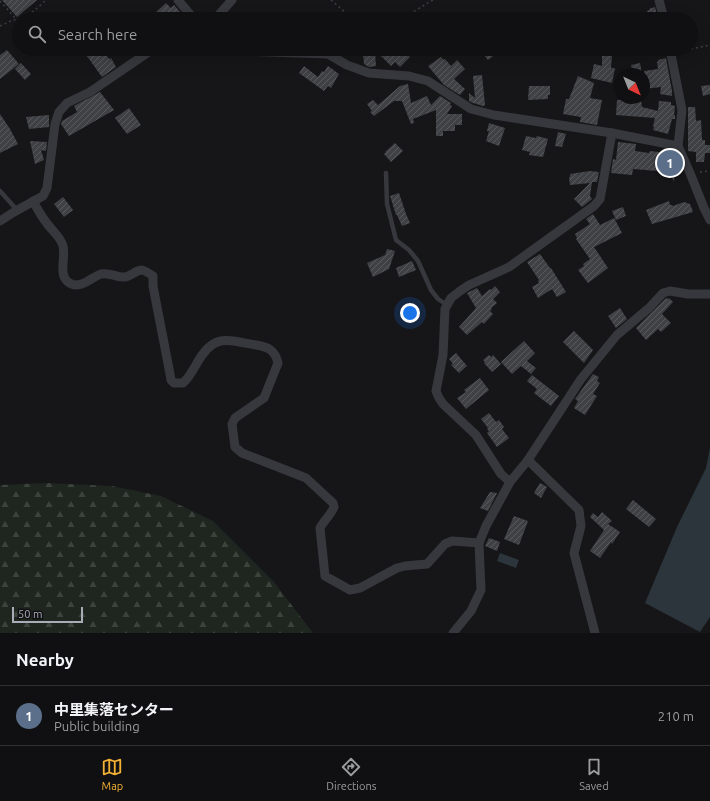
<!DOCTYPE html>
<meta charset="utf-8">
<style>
:root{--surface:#101012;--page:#1e1e20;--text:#f1f3f6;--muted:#9c9d9f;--line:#303032;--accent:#f2b134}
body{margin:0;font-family:Ubuntu,"Noto Sans JP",sans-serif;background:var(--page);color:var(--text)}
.compass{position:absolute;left:614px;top:68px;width:36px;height:36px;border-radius:50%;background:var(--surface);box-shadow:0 4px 16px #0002;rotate:137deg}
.scale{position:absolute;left:12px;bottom:10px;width:71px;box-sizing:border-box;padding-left:4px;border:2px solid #a8adb8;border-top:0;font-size:11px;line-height:14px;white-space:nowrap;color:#a8adb8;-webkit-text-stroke:3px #111113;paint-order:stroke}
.you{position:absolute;left:410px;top:313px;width:14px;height:14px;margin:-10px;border:3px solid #fff;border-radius:50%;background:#1a73e8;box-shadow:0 0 0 6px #1a73e833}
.badge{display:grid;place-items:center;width:26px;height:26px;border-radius:50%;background:var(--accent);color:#fff;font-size:13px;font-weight:700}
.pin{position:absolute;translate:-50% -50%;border:2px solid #fff;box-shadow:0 1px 4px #0006}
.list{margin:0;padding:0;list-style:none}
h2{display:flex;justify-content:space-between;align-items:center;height:52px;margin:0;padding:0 16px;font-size:17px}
h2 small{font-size:13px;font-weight:400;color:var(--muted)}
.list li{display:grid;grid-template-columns:26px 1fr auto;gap:12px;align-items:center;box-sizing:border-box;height:60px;padding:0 16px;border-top:1px solid var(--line)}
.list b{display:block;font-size:15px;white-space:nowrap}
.list p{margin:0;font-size:13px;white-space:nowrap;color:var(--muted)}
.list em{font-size:13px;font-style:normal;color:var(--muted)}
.icon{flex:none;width:22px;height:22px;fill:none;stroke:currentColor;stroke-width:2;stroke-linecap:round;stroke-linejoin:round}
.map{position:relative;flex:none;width:710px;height:633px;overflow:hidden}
.search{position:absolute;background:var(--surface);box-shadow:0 4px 16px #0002;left:12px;right:12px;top:12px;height:44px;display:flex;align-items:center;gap:10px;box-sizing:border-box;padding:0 14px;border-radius:22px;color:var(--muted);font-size:15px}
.sheet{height:112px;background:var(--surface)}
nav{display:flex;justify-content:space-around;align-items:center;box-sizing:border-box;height:56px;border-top:1px solid var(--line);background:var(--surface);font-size:11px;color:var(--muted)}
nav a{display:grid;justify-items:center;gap:2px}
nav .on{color:var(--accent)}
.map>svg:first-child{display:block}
.forest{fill:url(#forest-firs)}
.water{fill:#2c353c}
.building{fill:url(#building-hatch)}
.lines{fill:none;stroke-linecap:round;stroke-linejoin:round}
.path{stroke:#3d3f44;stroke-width:1.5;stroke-dasharray:2 3;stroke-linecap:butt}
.service{stroke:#37383d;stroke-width:4.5}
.minor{stroke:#37383d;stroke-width:9}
</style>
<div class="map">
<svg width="710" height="633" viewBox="0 0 710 633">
<defs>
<pattern id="forest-firs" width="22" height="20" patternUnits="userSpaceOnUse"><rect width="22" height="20" fill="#1e261f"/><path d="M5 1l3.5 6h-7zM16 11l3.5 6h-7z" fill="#3c433d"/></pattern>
<pattern id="building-hatch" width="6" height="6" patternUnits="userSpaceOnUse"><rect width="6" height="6" fill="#404145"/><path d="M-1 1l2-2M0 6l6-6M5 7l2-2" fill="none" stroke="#595a5e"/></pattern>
</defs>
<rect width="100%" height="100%" fill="#161618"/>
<path class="forest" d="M46 483 112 486 161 496 213 521 274 582 313 633H0V485Z"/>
<g class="water">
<path d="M710 448V617L700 632 645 603 677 527 706 468Z"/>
<path d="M500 553 519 560 516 568 497 561Z"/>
</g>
<g class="building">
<path d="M2 0H37L17 17Z"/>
<path d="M166 3 171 8 174 5 181 13 174 19H159L154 14Z"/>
<path d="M655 7 658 19H649L647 11 650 10 649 9Z"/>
<path d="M97 49H102L109 59 111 58 116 67 102 77 87 56Z"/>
<path d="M374 49H401L410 57 400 67 395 62 391 66Z"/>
<path d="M479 49H492L496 54 488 60Z"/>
<path d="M7 50 19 64 0 79V55Z"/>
<path d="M375 52 376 66 369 67 364 64 363 53Z"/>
<path d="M602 55 612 56 611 68H615L612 83 591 78 594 64 602 66Z"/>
<path d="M441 57 444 60 445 59 451 66 457 60 465 69 454 79 465 89 460 95 444 85 428 66Z"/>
<path d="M666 58 672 91V96L660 94 661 87 644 89V71L658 69 657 62 659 61 658 60Z"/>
<path d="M21 63 31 74 25 80 15 69Z"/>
<path d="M640 63 642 74H633L631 65Z"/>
<path d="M304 66 318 77 322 71 324 72 328 66 339 74 331 88 328 86 324 91 299 73Z"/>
<path d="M482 75 485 105 483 106 473 103 469 101V93L475 98 473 76Z"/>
<path d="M578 76 594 83 590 98 602 100 597 125 580 122 581 117 563 114 566 99H569Z"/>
<path d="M408 84 411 103 427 96 431 105 440 96 451 103 450 105 452 106 447 114H462V125H455V131H443V136H436V110L413 119 414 123 411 124 402 101H394L374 116 370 112 372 111 367 104 373 100 378 105 400 86Z"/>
<path d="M710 85V94L703 96 701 86Z"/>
<path d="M529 86H550V95H548V99L528 100Z"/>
<path d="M100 92 114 110 69 136 61 124 62 121 77 112 74 106Z"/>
<path d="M621 99 641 100 642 107 658 111 659 101 671 102V105L675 106 674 115H675V119H672L668 134 653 130 654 127 653 126 655 118 616 115 617 100H621Z"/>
<path d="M688 107H695L696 121 701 120 702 140H705V145H710V153H705L704 162H696V152L688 151Z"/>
<path d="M129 108 141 125 127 134 115 118Z"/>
<path d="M0 114 10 129 18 144 0 153Z"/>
<path d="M49 115V127L29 129 26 117Z"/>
<path d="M489 123 505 128 499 146 486 141 489 131H487Z"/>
<path d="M558 132 566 134 562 147 555 146Z"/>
<path d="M526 136 536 138 537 136 548 139 543 157 529 155 530 152 522 150Z"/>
<path d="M30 141 47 142 46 151 41 150 44 160 35 164Z"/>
<path d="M618 142 636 144 635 151 649 153 650 151 659 152 657 171 633 169 632 175 611 173 613 159 616 160Z"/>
<path d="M395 143 403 151 391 162 384 154 386 152H385Z"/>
<path d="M665 159 676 160 674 182Z"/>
<path d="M590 171 599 172 597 182H592L590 196 592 199 582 207 574 199 590 183 570 185 569 177H570V174Z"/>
<path d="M399 193 406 214 410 223 402 226 397 215H396L391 199 390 196Z"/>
<path d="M63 197 73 210 64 217 54 204Z"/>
<path d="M669 201 670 205H672L673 206 684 202 690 204 693 212 652 224 646 210Z"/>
<path d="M623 207 626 216 616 220 612 211Z"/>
<path d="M593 214 600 225 614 218 622 233 594 247 608 268 588 283 578 270 584 266 583 264 590 259 576 239 577 238 575 234 590 224 586 219Z"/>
<path d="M387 249 395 251 389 269 373 277 367 263 385 255Z"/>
<path d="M540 254 550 268H551L566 292 557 297 552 289 538 298 532 287 539 283 538 281 539 280 527 262Z"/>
<path d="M412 261 416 270 399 277 396 268Z"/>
<path d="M495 286 500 292 493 299 497 303 491 308 492 309 490 311 493 314 484 324 482 322 467 335 459 327 476 308 467 293 477 288 482 296 490 289 491 290Z"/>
<path d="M666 298 668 299 669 298 673 302 662 314 671 323 661 332 658 329 646 340 636 328Z"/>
<path d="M620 308 627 319 616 328 608 316Z"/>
<path d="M574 331 593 350 584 363 563 342Z"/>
<path d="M524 341 535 353 527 361 536 368 531 374 521 366 512 374 501 362Z"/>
<path d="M456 353 467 366 459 373 451 365 453 364 449 359Z"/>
<path d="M489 355 491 357 493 355 501 364 492 372 484 363 485 362 483 360Z"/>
<path d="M593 374 599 377 597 381 600 383 593 394 597 396 585 415 574 408 578 401 575 399Z"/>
<path d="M532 375 559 396 551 406 534 393 537 389 527 381Z"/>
<path d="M480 378 489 390 466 409 457 398 466 392 464 390Z"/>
<path d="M489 413 496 422 499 420 504 427 502 429 509 438 497 447 487 433 489 431 487 429 488 428 481 419Z"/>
<path d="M540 483 547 487 541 498 534 493Z"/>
<path d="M490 492 497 493 488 511 480 508Z"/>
<path d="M633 500 656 519 649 527 626 509Z"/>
<path d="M602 512 612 521 608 524 620 532 612 544 611 542 600 558 590 551 604 530 590 517 593 513 598 517Z"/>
<path d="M514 516 528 521 519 545 504 539Z"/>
<path d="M489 538 500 542 497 551 485 546Z"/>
</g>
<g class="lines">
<g class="path">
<path d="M331 0 346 13 340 19"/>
<path d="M0 1 16 19"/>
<path d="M401 19 433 0"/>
<path d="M0 26 13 20 20 19 34 11 46 0"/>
<path d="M691 49 710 45"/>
<path d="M679 52 691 49"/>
<path d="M700 172 710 171"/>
</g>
<g class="service">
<path d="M386 173 387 204 396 240 409 250 418 261 431 290 438 299 447 305"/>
<path d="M0 191 17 210"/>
</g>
<g class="minor">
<path d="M178 0 194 19"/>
<path d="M659 0 664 19"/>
<path d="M215 19 232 0"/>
<path d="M235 49 240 51 328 54 347 65 369 73 409 76 428 81 471 109 494 115 612 133 678 146"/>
<path d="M670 49 682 110 678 146 690 173 704 208 710 220"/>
<path d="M33 201C37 208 41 216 46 222 51 230 61 237 63 246 66 257 58 274 68 282 80 291 91 277 101 274 110 272 117 278 125 277 131 276 136 270 142 270 146 271 150 274 153 276V286L170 374 171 380 174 383H183C189 378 193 370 197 363 214 333 226 340 256 345 268 347 275 350 278 363L264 398 235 418 232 424 235 447 242 453 306 478 333 503 334 507C331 515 324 520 320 528L325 576 350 590 360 588 397 568 405 566 427 564 445 544 452 541 479 543"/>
<path d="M0 221 14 212 43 196 47 188 55 124 59 112 67 103 90 92 153 49"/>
<path d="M528 460 579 510 581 526 574 553 595 633"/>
<path d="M510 482 501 474 476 435 443 404 439 398 436 391 443 355 445 309 451 298 460 291 469 285 509 267 594 206 600 199 612 133"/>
<path d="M453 633 471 611 481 590 479 543 486 526 510 482 528 460 581 379 617 335 649 308 663 293 670 291 688 294H710"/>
</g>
</g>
</svg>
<svg class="compass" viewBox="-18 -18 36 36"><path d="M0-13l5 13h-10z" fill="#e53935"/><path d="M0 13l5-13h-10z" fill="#9c9d9f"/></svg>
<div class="scale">50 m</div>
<div class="you"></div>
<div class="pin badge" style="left:670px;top:163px;background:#5c6f8a">1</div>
<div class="search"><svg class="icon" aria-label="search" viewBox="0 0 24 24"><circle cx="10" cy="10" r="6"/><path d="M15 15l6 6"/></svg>Search here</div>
</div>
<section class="sheet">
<h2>Nearby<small></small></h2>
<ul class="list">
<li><span class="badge" style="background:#5c6f8a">1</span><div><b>中里集落センター</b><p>Public building</p></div><em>210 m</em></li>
</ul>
</section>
<nav>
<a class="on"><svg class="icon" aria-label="map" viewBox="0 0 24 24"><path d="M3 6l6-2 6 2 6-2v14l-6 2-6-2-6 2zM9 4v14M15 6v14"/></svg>Map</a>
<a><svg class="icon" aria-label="directions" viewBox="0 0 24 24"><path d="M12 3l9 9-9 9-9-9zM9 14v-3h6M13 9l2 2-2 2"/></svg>Directions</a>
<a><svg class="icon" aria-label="saved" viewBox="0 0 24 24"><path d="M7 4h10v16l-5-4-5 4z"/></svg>Saved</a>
</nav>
